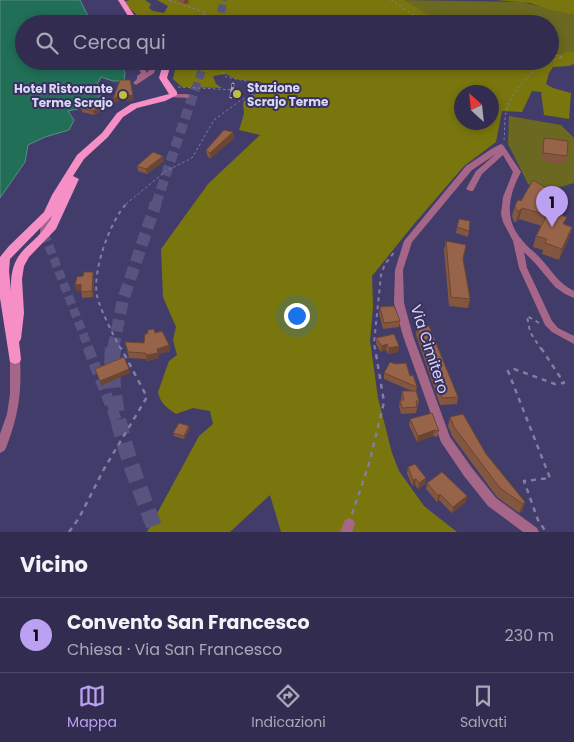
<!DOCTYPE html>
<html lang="it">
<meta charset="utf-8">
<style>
:root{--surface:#322d50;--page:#3a3557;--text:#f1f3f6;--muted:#a8a8b7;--line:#4d4967;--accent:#bca0f2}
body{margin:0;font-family:Poppins,sans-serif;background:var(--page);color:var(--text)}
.compass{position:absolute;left:454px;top:85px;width:45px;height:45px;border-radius:50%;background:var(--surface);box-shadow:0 2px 8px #0003;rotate:333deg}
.you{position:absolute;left:296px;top:315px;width:18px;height:18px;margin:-12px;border:4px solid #fff;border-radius:50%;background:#1a73e8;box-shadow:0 0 0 8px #1a73e833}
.badge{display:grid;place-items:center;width:32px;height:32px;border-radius:50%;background:var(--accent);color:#111;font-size:16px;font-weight:700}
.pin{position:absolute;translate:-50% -41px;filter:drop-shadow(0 1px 2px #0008)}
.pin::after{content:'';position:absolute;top:26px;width:18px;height:15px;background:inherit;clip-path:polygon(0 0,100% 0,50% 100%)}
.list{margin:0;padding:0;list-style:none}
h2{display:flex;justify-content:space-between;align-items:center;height:65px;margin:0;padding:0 20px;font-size:21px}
h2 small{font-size:16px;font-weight:400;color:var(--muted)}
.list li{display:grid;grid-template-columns:32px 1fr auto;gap:15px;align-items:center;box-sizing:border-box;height:75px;padding:0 20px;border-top:1px solid var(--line)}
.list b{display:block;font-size:19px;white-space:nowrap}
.list p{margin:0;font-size:16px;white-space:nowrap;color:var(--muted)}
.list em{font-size:16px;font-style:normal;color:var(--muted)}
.icon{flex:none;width:28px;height:28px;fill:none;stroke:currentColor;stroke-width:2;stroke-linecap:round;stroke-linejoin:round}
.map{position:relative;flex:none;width:574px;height:532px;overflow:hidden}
.search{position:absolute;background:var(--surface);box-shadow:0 2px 8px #0003;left:15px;right:15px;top:15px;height:55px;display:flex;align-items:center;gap:12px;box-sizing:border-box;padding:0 18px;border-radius:28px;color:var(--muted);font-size:19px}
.sheet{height:140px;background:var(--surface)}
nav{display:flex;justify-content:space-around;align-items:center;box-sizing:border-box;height:70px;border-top:1px solid var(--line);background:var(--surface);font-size:14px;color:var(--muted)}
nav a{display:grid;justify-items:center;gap:2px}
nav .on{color:var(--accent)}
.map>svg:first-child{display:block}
.green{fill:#6a6821}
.forest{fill:#79760e;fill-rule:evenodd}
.water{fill:#206f56;stroke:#588e85}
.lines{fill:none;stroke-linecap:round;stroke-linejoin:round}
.minor-tunnel-far1{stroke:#595380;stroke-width:9;stroke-dasharray:9 4.5;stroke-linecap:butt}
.minor-tunnel{stroke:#595380;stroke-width:11;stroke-dasharray:11 5.5;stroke-linecap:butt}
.highway-tunnel-far3{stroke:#595380;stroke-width:8;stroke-dasharray:8 4;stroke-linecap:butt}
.highway-tunnel-far2{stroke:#595380;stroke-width:10;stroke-dasharray:10 5;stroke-linecap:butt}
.highway-tunnel-far1{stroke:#595380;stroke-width:12;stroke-dasharray:12 6;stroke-linecap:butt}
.highway-tunnel{stroke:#595380;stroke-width:16;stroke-dasharray:16 8;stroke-linecap:butt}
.path-far2{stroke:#817da4;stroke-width:1;stroke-dasharray:2.5 2.5;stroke-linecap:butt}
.path-far1{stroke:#817da4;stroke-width:2;stroke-dasharray:4 4;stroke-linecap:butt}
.path{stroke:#817da4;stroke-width:2.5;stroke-dasharray:5 5;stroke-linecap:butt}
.minor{fill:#a66687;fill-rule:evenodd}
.major{fill:#f58fc5;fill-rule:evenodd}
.rail-casing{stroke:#a8a5c8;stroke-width:3}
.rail{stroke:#38315f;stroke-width:2;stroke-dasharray:5;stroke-linecap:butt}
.wall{fill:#83563f}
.shaded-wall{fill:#6a4633}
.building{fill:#986449;stroke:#6a4633}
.poi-dot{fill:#c1be40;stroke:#38315f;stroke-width:2}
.labels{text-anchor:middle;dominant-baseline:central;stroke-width:4;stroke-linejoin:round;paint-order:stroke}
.far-poi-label{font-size:12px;font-weight:bold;fill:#d9d8f4;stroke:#38315f;text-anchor:start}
.street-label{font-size:15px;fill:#d9d8f4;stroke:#38315f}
</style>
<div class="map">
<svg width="574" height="532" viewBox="0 0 574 532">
<rect width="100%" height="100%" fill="#423c6b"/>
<g class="green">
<path d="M404 0 522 2 574 15V52L561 54 550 53V24C503 24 443 34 404 0Z"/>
<path d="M509 116 561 125 574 138V183L544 192 528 184 508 144Z"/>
</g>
<g class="forest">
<path d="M130 0H145L151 4 149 8 153 11 164 13 168 6 157 0H404L427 14 459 24H153L147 18 141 19 123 2Z"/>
<path d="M496 0H574V15L547 9 530 3Z"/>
<path d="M571 51 574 52V64L569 66 553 67 549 73 546 84 553 88 571 93 569 119 544 115 541 92 532 91 522 112 502 111 496 142 464 166 414 224 372 276 373 307 370 341 378 398 392 453 399 471 424 506 457 532H281L270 495 230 532H147L199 436 213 424 210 411 193 408 176 414C167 408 160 403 158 392L169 361 177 355 173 340 176 327 163 297 161 249 208 184 260 135 239 130 244 114 243 102 268 86 260 82 235 79 226 74 213 76 216 84 222 88 182 87 173 79 176 65 174 61H550V53L561 54ZM462 92H492V122H462Z"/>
</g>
<path class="water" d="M0 0H80L92 24H24V61H117L125 72 124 81H113L101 77 96 86 105 89C95 104 85 108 68 111L74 120 69 130 45 137 28 145 25 162 0 198Z"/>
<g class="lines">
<path class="minor-tunnel-far1" d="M44 233 89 349"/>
<path class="minor-tunnel" d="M88 348 119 427"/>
<g class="highway-tunnel-far3">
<path d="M218 24 224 0"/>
<path d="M195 90 205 61"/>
</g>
<path class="highway-tunnel-far2" d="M156 204 195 89"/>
<path class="highway-tunnel-far1" d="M113 349 123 300 156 203"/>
<path class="highway-tunnel" d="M113 348C107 413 134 472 156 532"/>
<g class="path-far2">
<path d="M169 0 206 13 194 24"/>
<path d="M391 0 412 14 455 24"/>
<path d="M550 54 563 57 550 61"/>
<path d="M178 87 236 90"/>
<path d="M504 140C505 131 504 121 506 112 512 89 530 72 549 61"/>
<path d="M126 204 166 171 192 158 214 120 241 100 264 89 262 84 226 77 216 61"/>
</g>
<g class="path-far1">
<path d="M539 323 527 316 530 332 541 349"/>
<path d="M121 349C114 337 100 309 97 296 92 271 110 221 127 203"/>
<path d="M375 349 374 343 381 275 385 264 396 250"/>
</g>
<g class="path">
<path d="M541 348 564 383 555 384 514 369 508 371 550 478 524 481 538 520 546 532"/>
<path d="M352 514 369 464 384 402 375 348"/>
<path d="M69 532 79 518 104 469 147 397 121 348"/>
</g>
<g class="minor">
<path d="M116 21 118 22 119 24H113Z"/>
<path d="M134 61H140L147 73 150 68 147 61H153L156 68 154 73 136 85 133 83 137 79V76L141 73Z"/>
<path d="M171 94H187L190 96 187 98 169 97 168 96Z"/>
<path d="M501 144 503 145 521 172C509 194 503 219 522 240 527 247 535 252 541 259 552 271 559 284 574 291V298L565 294 555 287 535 263 524 252 527 268 552 321 558 328 574 336V344L552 332 545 325 519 268 513 241 503 222 501 214 503 197 513 172 503 155 482 174 473 191H470L466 189 476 171 496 154 472 170 412 242 403 270 404 303 413 336 450 437 472 468 496 498 537 528 539 532H523L488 506 464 476 441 442 403 336 394 303 395 270 404 241 466 166 493 148Z"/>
<path d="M46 211H52L53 213 49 221 48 233 44 236 40 233 41 221Z"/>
<path d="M15 355 19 356 20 359C22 393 18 417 6 448L4 451 0 453V434L7 414 10 394V359L11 356Z"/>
<path d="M349 518 353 520 355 524 352 532H340L345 520Z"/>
</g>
<g class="major">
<path d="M118 0H124L140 24H133Z"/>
<path d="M160 61H168L170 67 167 78 177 92V95L165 101 137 108 123 117 108 137 84 159 73 176 79 179 56 229 29 257 24 266 22 279 24 313 21 339 19 342 21 359 20 362 15 364 10 362 0 298V257L9 246 44 212 52 195 77 155 102 133 117 113 131 104 169 94 159 78 162 67ZM52 216C36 250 9 244 11 292L9 271 10 259Z"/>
</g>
<g class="rail-casing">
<path id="rail" d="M231 97 233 84"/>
</g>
<use href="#rail" class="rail"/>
</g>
<g class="wall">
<path d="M178 0H188L189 3 184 4 178 2Z"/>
<path d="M108 103 109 107 94 115 82 112 81 108Z"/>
<path d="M233 132 234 138 210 159 207 155 206 150Z"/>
<path d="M544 138 567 156 565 164 541 161V146Z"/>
<path d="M164 161 147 174 138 171 137 166Z"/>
<path d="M548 189 565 194 562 205 556 214 565 225 572 227 569 238 559 260 542 254 543 250 533 247 536 236 542 226 519 219 516 222H514L512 216 515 205 521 201Z"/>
<path d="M457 227 469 231 468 237 456 233Z"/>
<path d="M446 241 463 260 470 299 468 308 449 306 444 250Z"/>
<path d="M94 278 93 297 82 298 81 290 77 291 75 285Z"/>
<path d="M380 307 400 321 399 327 383 329 379 313Z"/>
<path d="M417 328 458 397 457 404 440 405 416 335Z"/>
<path d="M155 333 169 345 170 351 158 354 159 358 147 361 146 359 129 358 125 342 144 343Z"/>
<path d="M376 338 399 346 398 352 388 354 386 350 381 352 376 344Z"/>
<path d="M384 373 410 376 417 387 416 391 419 401 416 413 401 414 399 406 400 400H401L402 391H412L384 379Z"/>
<path d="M450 417 486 454 525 502 522 511 519 513 497 497 452 436 448 426Z"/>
<path d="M410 419 439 431 437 437 433 436 417 442 409 425Z"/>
<path d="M190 429 184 439 174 436 173 433Z"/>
<path d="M408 467 426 478 425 484 418 489 415 485 412 486 407 473Z"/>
<path d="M427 483 467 496 466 502 452 513 439 500 437 502 426 489Z"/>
</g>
<g class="shaded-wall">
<path d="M184 0H188L189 3 184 4Z"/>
<path d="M124 93V98L113 104V99Z"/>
<path d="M133 95 134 100 126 101 125 96Z"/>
<path d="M108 103 109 107 94 115 93 111Z"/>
<path d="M233 132 234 138 210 159V153Z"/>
<path d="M163 156 164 161 147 174 146 169Z"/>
<path d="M565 194 562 205 549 224 553 213Z"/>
<path d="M522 208 519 219 516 222 519 211Z"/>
<path d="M572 227 569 238 559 260 562 249Z"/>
<path d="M93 272 94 278 93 297 92 291Z"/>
<path d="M81 284 82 290 77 291 75 285Z"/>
<path d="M387 344 386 350 381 352 382 346Z"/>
<path d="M169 345 170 351 158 354 159 358 147 361 146 355 157 349Z"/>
<path d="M399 346 398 352 388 354 389 348Z"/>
<path d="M129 369 130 373 101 386 100 381Z"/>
<path d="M189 426 190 429 184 439V436Z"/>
<path d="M435 430 433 436 417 442 418 436Z"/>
<path d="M426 478 425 484 418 489 419 483Z"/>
<path d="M416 479 415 485 412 486 413 480Z"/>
<path d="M440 494 439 500 437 502 438 496Z"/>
<path d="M467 496 466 502 452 513 453 507Z"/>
<path d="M525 502 522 511 519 513 523 504Z"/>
</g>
<g class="building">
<path d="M120 80H130L133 95 125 96 124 93 113 99Z"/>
<path d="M97 100 108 103 93 111 81 108Z"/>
<path d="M224 130 233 132 210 153 206 150Z"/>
<path d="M544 138 568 141 567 156 543 153Z"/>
<path d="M153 152 163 156 146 169 137 166Z"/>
<path d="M533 180 548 189 565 194 553 213 567 217 563 224 572 227 562 249 545 243 547 239 536 236 547 215 522 208 519 211 516 210 515 205 518 200 521 201Z"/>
<path d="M459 219 470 221 469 231 457 227Z"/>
<path d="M446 241 466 245 463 259 470 299 451 297Z"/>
<path d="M84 272H93L92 291 81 292V284L75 285 77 277 83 276Z"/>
<path d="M394 306 400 321 384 323 380 307Z"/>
<path d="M429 326 458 397 442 398 417 328Z"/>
<path d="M154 329 155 333 162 331 169 345 157 349 158 353 146 355 145 353 128 352 125 342 144 343 145 334H147L148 330Z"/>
<path d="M394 334 399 346 389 348 387 344 382 346 376 338Z"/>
<path d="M124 357 129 369 100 381 95 369Z"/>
<path d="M390 362 395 364 406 363 410 376 413 375 417 387 384 373Z"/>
<path d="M402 391H416L419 401H416L417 407 402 408 400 400H404Z"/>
<path d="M432 413 439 431 435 430 418 436 410 419Z"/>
<path d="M463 414 486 454 525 502 523 504 500 488 454 427 450 417Z"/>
<path d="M179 423 189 426 184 436 173 433Z"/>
<path d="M415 464 426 478 419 483 416 479 413 480 408 467Z"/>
<path d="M442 472 467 496 453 507 440 494 438 496 427 483Z"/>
</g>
<g class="poi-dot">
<circle cx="237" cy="94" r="5"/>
<circle cx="123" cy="95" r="5"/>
</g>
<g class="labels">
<g class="far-poi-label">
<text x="247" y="87">Stazione<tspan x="247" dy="14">Scrajo Terme</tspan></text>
<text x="113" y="88" text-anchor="end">Hotel Ristorante<tspan x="113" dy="14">Terme Scrajo</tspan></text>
</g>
<g class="street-label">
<text transform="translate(430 349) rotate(72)">Via Cimitero</text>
</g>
</g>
</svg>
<svg class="compass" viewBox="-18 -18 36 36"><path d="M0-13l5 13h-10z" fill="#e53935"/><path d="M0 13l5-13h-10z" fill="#a8a8b7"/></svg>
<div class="you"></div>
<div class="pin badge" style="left:552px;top:227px">1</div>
<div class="search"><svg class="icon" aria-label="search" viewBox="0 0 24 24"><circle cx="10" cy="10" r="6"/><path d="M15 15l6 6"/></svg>Cerca qui</div>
</div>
<section class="sheet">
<h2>Vicino<small></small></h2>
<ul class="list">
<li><span class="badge">1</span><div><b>Convento San Francesco</b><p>Chiesa · Via San Francesco</p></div><em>230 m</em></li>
</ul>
</section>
<nav>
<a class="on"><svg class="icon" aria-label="map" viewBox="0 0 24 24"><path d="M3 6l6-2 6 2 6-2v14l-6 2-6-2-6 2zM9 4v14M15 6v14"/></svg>Mappa</a>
<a><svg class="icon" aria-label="directions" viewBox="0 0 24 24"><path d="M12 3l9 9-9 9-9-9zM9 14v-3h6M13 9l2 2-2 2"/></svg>Indicazioni</a>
<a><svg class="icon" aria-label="saved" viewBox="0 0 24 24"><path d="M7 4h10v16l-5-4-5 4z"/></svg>Salvati</a>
</nav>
